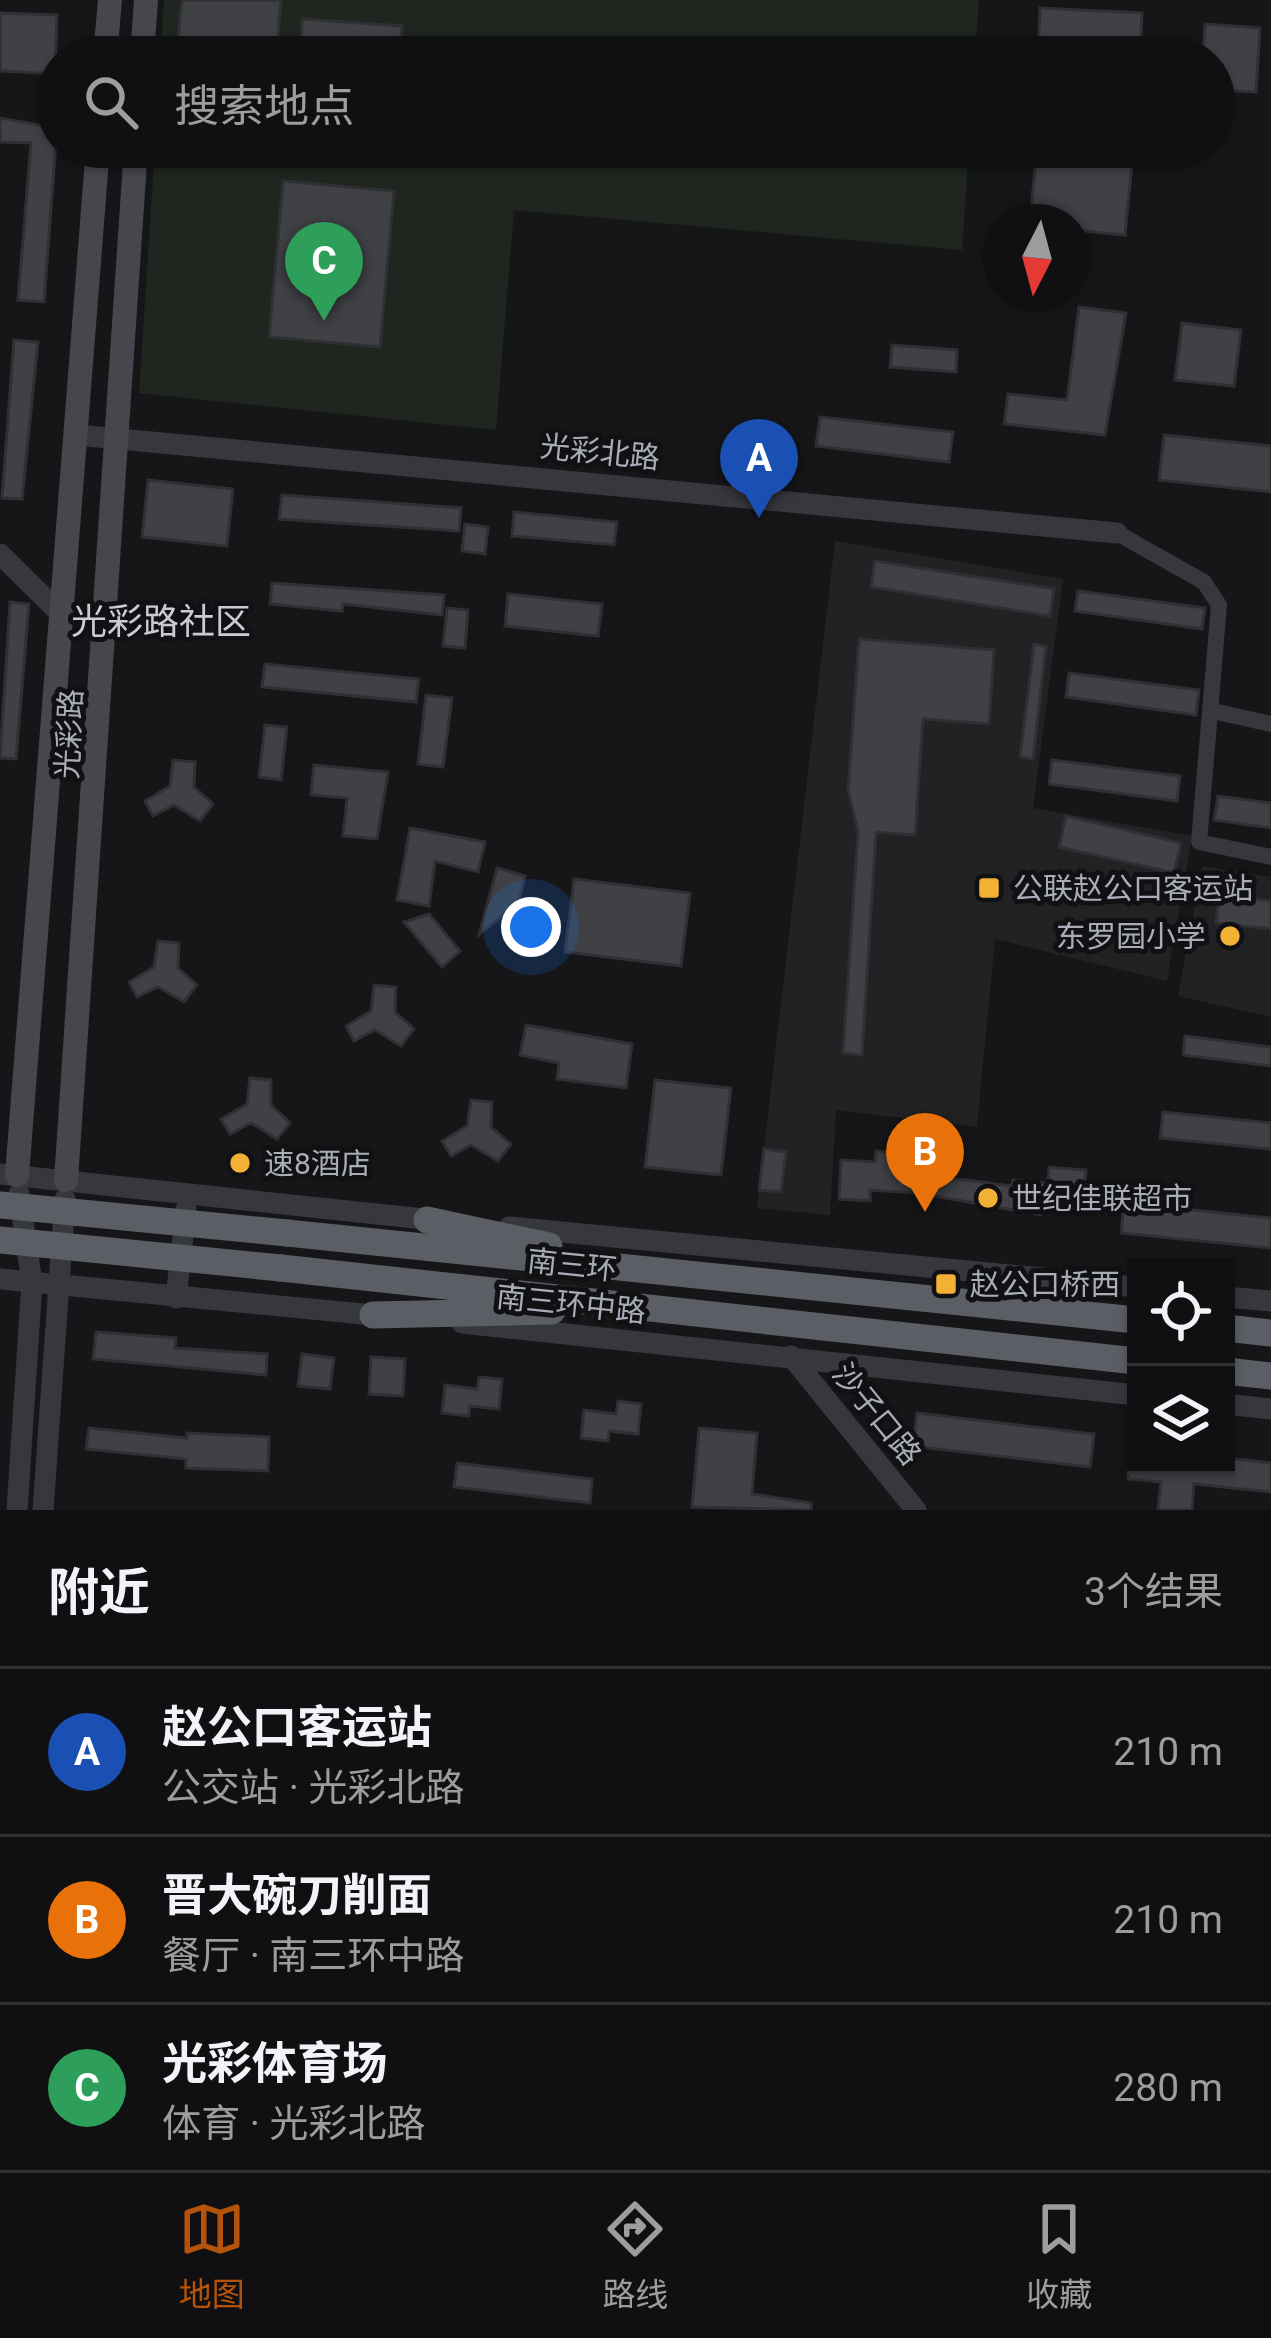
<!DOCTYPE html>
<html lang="zh">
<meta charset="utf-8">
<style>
:root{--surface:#101012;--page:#19191b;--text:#f1f3f6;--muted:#9c9d9f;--line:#303032;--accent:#b45309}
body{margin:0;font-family:Roboto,"Noto Sans SC",sans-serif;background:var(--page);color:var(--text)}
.controls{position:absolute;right:36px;bottom:36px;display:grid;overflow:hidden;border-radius:0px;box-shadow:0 3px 9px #0004}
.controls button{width:108px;height:108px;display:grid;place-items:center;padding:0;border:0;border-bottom:3px solid var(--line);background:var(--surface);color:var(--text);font:60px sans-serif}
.compass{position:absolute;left:983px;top:204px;width:108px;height:108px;border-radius:50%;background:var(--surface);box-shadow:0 3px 9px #0004;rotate:186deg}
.you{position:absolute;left:531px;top:927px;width:42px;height:42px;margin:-30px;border:9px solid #fff;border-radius:50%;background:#1a73e8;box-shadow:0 0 0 18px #1a73e833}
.badge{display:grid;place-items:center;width:78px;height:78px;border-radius:50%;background:var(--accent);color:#fff;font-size:39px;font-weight:700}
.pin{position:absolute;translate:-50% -99px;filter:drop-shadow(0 3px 6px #0008)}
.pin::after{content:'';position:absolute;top:63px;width:42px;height:36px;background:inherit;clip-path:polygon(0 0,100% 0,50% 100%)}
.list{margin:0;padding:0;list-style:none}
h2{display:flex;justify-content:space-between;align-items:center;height:156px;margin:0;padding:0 48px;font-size:51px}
h2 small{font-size:39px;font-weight:400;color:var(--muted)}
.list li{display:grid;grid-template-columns:78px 1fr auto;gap:36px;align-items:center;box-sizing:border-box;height:168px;padding:0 48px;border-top:3px solid var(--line)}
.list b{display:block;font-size:45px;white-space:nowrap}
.list p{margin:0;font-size:39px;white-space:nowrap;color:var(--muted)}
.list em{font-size:39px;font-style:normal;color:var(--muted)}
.icon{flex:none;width:66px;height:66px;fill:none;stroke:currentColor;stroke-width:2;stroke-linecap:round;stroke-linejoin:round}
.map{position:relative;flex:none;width:1271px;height:1510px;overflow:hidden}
.search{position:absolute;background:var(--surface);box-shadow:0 3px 9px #0004;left:36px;right:36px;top:36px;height:132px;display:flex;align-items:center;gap:30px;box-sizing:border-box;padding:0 42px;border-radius:66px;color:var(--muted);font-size:45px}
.sheet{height:660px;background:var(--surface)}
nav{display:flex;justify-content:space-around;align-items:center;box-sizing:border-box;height:168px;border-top:3px solid var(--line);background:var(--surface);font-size:33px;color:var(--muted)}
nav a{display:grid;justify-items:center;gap:6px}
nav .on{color:var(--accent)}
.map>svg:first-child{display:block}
.built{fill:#222225}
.green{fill:#1e261f}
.building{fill:#404145;stroke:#303034;stroke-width:3}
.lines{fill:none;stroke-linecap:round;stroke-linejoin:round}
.minor{stroke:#37383d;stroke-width:16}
.tertiary{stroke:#37383d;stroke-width:21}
.secondary{stroke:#45474d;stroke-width:24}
.trunk{stroke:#5b5e65;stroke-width:27}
.trunk-bridge{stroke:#5b5e65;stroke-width:27}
.poi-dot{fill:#f2b134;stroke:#111113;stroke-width:4.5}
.labels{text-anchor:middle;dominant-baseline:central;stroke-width:10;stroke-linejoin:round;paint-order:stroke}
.street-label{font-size:30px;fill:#a8adb8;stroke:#111113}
.poi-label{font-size:30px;fill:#a8adb8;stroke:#111113;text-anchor:start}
.quarter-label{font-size:36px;fill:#c9ccd4;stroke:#111113}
</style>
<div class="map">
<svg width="1271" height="1510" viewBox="0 0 1271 1510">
<rect width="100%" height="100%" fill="#161618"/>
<g class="built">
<path d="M835 541 1063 579 1033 808 1192 836 1167 981 995 939 977 1127 836 1110 830 1215 757 1208Z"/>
<path d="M1202 866 1271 877V1017L1178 996Z"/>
</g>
<g class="green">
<path d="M164 0H979L975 57H160Z"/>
<path d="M155 147H969L962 250 514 210 496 430 139 393Z"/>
</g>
<g class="building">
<path d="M182 0H281L277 47 178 38Z"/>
<path d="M1040 8 1142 13 1140 57H1038Z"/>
<path d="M0 13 57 15 55 74 0 71Z"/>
<path d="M302 19 402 26 400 57H300Z"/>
<path d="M1205 24 1260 28 1256 92 1214 90V57H1203Z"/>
<path d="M0 118 57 128 44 302 18 300 31 143 0 142Z"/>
<path d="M1037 147 1133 153 1125 235 1073 230V222H1030Z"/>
<path d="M283 181 394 191 380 347 269 337Z"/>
<path d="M1079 307 1126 313 1105 435 1004 424 1008 394 1067 400Z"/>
<path d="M1182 323 1241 330 1234 386 1175 380Z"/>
<path d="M14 340 38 342 22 499 2 498Z"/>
<path d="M892 345 957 350 956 372 890 367Z"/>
<path d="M820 417 953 432 949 462 816 446Z"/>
<path d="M1164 435 1271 446V492L1159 480Z"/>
<path d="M148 480 233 489 227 546 142 537Z"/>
<path d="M282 495 461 508 459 531 279 519Z"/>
<path d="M514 512 617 522 614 545 512 536Z"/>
<path d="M465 524 488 527 485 554 462 551Z"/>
<path d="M875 561 1054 589 1050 616 871 587Z"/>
<path d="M272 583 444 595 442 615 343 604 342 611 270 604Z"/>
<path d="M1078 591 1205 608 1202 629 1075 611Z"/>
<path d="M508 594 602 604 598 636 505 626Z"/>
<path d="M10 602 29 604 16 759 0 758Z"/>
<path d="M447 608 468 610 465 648 443 646Z"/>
<path d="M859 639 994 650 989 724 923 719 915 835 876 832 862 1055 843 1053 858 831 848 790Z"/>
<path d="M1034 644 1046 646 1033 759 1020 757Z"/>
<path d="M265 664 419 679 416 702 262 687Z"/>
<path d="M1069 673 1199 690 1196 715 1066 697Z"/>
<path d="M426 695 452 698 443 767 418 764Z"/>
<path d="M265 725 287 727 281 780 259 777Z"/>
<path d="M173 760 195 762 194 787 213 804 200 821 174 805 153 816 145 801 170 786Z"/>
<path d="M1052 760 1180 776 1177 801 1049 784Z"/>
<path d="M314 765 388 772 377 839 343 836 347 798 311 795Z"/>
<path d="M1218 796 1271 803V828L1214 820Z"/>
<path d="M1066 816 1181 843 1174 873 1059 847Z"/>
<path d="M410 828 485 842 478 872 435 861 429 906 397 900Z"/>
<path d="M497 868 525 876 516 912 512 908 479 935Z"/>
<path d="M574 879 690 893 681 966 565 952Z"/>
<path d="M1219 895 1271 901V929L1216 923Z"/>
<path d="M429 914 460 951 442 967 404 922Z"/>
<path d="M158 941 179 943 178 968 197 985 184 1002 158 987 137 997 129 982 154 967Z"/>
<path d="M374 985 396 987 395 1012 414 1029 401 1046 375 1030 354 1041 346 1026 371 1011Z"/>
<path d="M526 1025 632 1044 626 1088 557 1079 559 1063 520 1055Z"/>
<path d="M1185 1036 1271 1047V1066L1183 1055Z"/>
<path d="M250 1078 271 1080V1105L290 1123 277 1139 251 1123 230 1134 221 1119 247 1104Z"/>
<path d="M655 1080 731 1088 721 1175 645 1167Z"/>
<path d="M471 1100 492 1102 491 1127 511 1144 498 1161 471 1145 451 1156 442 1141 467 1126Z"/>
<path d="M1163 1112 1271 1123V1149L1160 1138Z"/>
<path d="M764 1149 786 1152 781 1192 759 1190Z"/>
<path d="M876 1151 910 1154 909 1173 1012 1186 1013 1180 1048 1183 1049 1167 1086 1170 1083 1205 1042 1201 1041 1215 918 1193 870 1190V1201L839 1199 841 1160 875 1162Z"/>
<path d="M1124 1203 1271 1218V1248L1121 1233Z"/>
<path d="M96 1332 176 1338 175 1348 267 1354 266 1375 93 1359Z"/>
<path d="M302 1354 334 1358 330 1389 298 1386Z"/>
<path d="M371 1357 405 1359 403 1396 369 1394Z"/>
<path d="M479 1377 502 1379 499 1409 470 1406 469 1416 442 1413 445 1385 477 1389Z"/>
<path d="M618 1401 641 1404 638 1434 609 1431 608 1441 581 1438 584 1410 616 1414Z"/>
<path d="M917 1413 1094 1434 1090 1467 913 1446Z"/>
<path d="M89 1428 187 1438V1433L269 1437 268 1471 186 1468V1459L86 1449Z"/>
<path d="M699 1428 757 1433 752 1494 811 1503V1510L692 1507Z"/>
<path d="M1226 1458 1271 1463V1492L1194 1484 1192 1510H1158L1161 1482 1128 1479 1129 1465H1226Z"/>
<path d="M457 1463 592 1479 590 1503 454 1487Z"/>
</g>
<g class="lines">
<g class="minor">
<path d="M1117 533 1204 582 1219 605 1199 842 1271 857"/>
<path d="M1213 711 1271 724"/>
</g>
<g class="tertiary">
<path d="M77 435 1117 533"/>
<path d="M0 554 63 616"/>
<path d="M0 1174 443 1221"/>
<path d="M509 1227 1136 1287"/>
<path d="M0 1279 384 1316"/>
<path d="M1226 1297 1271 1301"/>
<path d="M176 1298 186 1210"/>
<path d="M462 1323 1136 1395"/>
<path d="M791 1356 916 1510"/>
<path d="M1226 1404 1271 1409"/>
<path d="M17 1510 32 1283 19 1194"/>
<path d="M43 1510 65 1199"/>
</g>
<g class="secondary">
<path d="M105 57 110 0"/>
<path d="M142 57 146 0"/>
<path d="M17 1175 98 147"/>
<path d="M66 1180 136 147"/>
</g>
<g class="trunk">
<path d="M427 1220 549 1246"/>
<path d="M287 1233 1136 1320"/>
<path d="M281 1268 1136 1361"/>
<path d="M373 1315 552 1311"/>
<path d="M1226 1328 1271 1333"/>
<path d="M1226 1371 1271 1376"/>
</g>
<g class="trunk-bridge">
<path d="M0 1205 287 1233"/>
<path d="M0 1240 281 1268"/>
</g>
</g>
<g class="poi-dot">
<rect x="977" y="876" width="24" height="24" rx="6"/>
<circle cx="1230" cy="936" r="12"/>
<circle cx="240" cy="1163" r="12"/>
<circle cx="988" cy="1198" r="12"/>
<rect x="934" y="1272" width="24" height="24" rx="6"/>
</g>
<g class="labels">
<g class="street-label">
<text transform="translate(600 452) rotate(6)">光彩北路</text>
<text transform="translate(69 734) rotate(-87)">光彩路</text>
<text transform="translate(572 1265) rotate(6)">南三环</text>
<text transform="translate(571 1304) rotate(6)">南三环中路</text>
<text transform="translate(877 1414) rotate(51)">沙子口路</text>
</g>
<g class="poi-label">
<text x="1013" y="888">公联赵公口客运站</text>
<text x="1206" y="936" text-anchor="end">东罗园小学</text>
<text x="264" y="1163">速8酒店</text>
<text x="1012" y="1198">世纪佳联超市</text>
<text x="970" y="1284">赵公口桥西</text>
</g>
<g class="quarter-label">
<text x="161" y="622">光彩路社区</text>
</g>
</g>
</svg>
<div class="controls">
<button><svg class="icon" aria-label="locate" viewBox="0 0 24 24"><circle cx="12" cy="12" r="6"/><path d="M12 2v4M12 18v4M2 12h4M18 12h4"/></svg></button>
<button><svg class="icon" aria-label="layers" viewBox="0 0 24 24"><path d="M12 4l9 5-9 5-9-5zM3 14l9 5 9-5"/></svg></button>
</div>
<svg class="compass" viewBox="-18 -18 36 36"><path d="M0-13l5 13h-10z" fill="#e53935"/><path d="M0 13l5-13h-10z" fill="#9c9d9f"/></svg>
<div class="you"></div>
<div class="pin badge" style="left:759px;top:518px;background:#1a4fb4">A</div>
<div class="pin badge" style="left:925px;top:1212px;background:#e8710a">B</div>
<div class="pin badge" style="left:324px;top:321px;background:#2e9e5b">C</div>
<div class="search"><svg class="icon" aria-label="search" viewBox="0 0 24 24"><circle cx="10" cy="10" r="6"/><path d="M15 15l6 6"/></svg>搜索地点</div>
</div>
<section class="sheet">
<h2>附近<small>3个结果</small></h2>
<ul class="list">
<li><span class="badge" style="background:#1a4fb4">A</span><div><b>赵公口客运站</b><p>公交站 · 光彩北路</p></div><em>210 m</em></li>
<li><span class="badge" style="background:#e8710a">B</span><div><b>晋大碗刀削面</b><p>餐厅 · 南三环中路</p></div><em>210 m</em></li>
<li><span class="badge" style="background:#2e9e5b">C</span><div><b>光彩体育场</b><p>体育 · 光彩北路</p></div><em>280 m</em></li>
</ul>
</section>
<nav>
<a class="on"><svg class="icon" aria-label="map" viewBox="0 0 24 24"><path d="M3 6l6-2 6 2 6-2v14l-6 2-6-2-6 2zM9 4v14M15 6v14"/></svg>地图</a>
<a><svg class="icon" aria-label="directions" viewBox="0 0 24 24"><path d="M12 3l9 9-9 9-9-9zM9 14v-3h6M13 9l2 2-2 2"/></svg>路线</a>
<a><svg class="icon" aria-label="saved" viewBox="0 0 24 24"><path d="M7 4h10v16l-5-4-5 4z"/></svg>收藏</a>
</nav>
